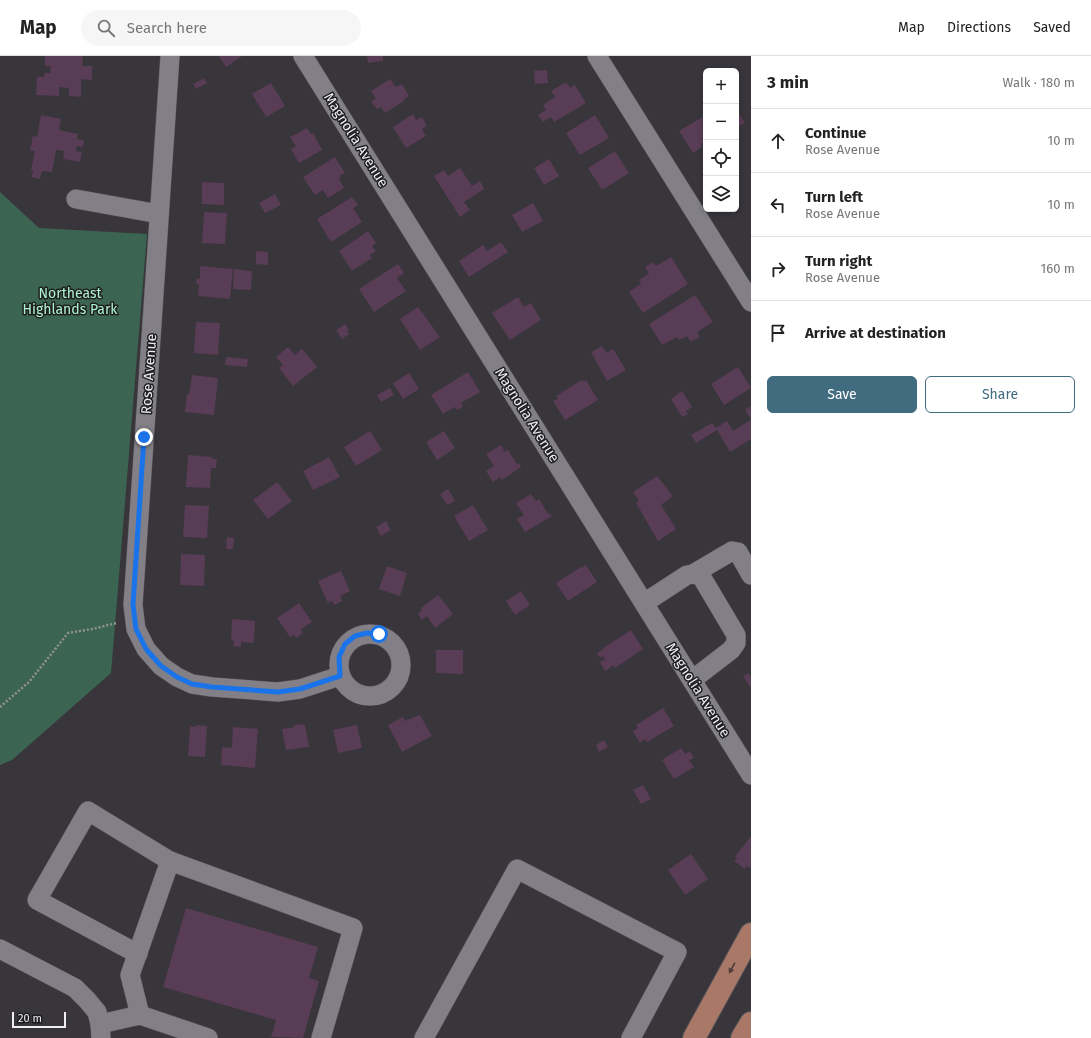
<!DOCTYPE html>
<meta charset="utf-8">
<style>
:root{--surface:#fff;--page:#f6f6f6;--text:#222;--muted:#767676;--line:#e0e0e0;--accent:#416b7e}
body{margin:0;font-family:"Fira Sans",sans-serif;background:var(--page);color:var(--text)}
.controls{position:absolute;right:12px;top:12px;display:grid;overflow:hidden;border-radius:6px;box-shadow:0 2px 6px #0003}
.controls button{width:36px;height:36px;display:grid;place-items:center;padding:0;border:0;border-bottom:1px solid var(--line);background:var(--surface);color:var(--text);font:20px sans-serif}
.scale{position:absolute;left:12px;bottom:10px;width:54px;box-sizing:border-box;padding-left:4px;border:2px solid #efeef1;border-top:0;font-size:11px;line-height:14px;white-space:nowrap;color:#efeef1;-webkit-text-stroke:3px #1f1e20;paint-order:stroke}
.stop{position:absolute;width:12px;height:12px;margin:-9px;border:3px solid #1a73e8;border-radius:50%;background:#fff}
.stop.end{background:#1a73e8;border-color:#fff;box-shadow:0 1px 4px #0008}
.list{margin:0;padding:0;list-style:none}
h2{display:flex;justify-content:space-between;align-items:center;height:52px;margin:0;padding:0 16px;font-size:17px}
h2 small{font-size:13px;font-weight:400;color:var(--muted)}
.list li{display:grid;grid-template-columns:26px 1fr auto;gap:12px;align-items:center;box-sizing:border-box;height:64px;padding:0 16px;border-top:1px solid var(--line)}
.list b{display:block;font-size:15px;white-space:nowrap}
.list p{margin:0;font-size:13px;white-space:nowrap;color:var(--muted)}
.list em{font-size:13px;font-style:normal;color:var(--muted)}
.actions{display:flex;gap:8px;padding:12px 16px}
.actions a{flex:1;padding:9px 0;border:1px solid var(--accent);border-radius:6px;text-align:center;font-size:14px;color:var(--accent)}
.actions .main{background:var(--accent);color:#fff}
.icon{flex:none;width:22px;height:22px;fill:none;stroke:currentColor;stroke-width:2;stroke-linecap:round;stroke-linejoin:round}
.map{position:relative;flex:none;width:751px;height:982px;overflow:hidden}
header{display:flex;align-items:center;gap:24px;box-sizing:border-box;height:56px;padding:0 20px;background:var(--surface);border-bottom:1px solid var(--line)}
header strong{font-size:19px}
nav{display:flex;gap:22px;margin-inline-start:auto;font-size:14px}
.search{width:280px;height:36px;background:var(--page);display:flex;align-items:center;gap:10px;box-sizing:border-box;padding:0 14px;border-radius:22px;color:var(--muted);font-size:15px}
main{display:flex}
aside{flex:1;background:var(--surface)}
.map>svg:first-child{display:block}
.green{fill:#3c6452}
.building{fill:#593c55}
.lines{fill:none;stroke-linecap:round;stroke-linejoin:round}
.minor-casing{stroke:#555358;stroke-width:20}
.major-casing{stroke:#555358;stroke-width:24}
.path{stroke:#939195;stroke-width:2.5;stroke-dasharray:2 2;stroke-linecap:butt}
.minor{stroke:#828086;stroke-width:19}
.major{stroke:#a97867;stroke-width:22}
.oneway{fill:#4f3e39}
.route{stroke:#1a73e8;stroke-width:5}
.labels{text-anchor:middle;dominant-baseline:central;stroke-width:3;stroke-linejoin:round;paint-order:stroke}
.street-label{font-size:14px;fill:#efeef1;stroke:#1f1e20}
.park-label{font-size:14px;fill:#adf5d2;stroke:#1f1e20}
</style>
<header>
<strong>Map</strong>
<div class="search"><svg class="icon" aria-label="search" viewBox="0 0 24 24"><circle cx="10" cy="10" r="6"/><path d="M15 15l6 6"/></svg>Search here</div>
<nav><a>Map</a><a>Directions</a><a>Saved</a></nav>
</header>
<main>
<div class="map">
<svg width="751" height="982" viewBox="0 0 751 982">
<rect width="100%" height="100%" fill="#38363b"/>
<path class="green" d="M0 136 39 172 147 178 111 617 12 704 0 709Z"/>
<g class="building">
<path d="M45 0H83L82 10H92V24L81 23V41L69 40V32L59 31V40L36 39 37 21H44L45 17H50L51 10H45Z"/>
<path d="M219 0H242L226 11Z"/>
<path d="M367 0H383V5L368 7Z"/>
<path d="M547 14 548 27 535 28 534 15Z"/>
<path d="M204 22 207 27 196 33 193 28Z"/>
<path d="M390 23 396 31 402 28 409 40 403 44 404 45 385 57 381 51 377 53 371 45 376 43 371 35Z"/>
<path d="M566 26 570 32 575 29 586 47 554 66 551 61 543 66 538 59 546 54 543 49 555 41 551 35Z"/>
<path d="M271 27 285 50 266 61 252 38Z"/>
<path d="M736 52 745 67 736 72Z"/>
<path d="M413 58 416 64 422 61 427 70 422 73 426 80 406 92 393 71Z"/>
<path d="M41 59 61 63 59 74 78 78 77 83 84 84 83 91 77 90 76 95 82 96 80 106 63 103 64 95 56 94 52 116 42 115 40 123 32 121 33 114H31L35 95 30 94 33 80 37 81Z"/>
<path d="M595 59 609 82 580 99 566 77Z"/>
<path d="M706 59V85L701 88 702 91 693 97 679 75Z"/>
<path d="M307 72 311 78 313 77 322 94 299 107 291 93 296 90 290 81Z"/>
<path d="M615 95 629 117 602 134 588 112Z"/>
<path d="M335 101 345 117 339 120 341 122 339 123 344 132 328 142 323 134 315 139 303 121Z"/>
<path d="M549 103 559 120 544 129 534 112Z"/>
<path d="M460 112 472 130 480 125 484 133 464 146 470 154 460 161 434 120 444 114 448 120Z"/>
<path d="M202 126 224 127V149L202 148Z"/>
<path d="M275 138 281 149 265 157 259 147Z"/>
<path d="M352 141 358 149 353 152 362 166 331 186 317 163Z"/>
<path d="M533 147 543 165 522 176 512 159Z"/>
<path d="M204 156 227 157 225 188 202 187Z"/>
<path d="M368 175 376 187 372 190 376 195 370 199 372 202 352 215 339 195Z"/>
<path d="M501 186 508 196 469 221 459 205 483 189 487 195Z"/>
<path d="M256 195 268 196V209L256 208Z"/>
<path d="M671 201 688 228 643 257 629 236 641 228 639 224 649 218 645 211 653 206 656 210Z"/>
<path d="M398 208 404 217 397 222 406 235 374 256 359 233Z"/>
<path d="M200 210 233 213 230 243 198 240 199 228H196L197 222 200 223Z"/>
<path d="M234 213 252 215 251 234 233 233Z"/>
<path d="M695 239 713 266 697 276 700 281 691 286 687 280 679 284 677 281 662 289 649 268Z"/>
<path d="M518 241 524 251 531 247 541 264 510 284 492 257Z"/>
<path d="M418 251 440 281 420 294 400 263Z"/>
<path d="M196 266 220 267 218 299 194 297Z"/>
<path d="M345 268 349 274 347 275 349 278 342 283 336 274Z"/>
<path d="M602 290 607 297 613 293 626 314 607 325 591 296Z"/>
<path d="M288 291 295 299 302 293 317 311 293 330 279 312 283 309 276 301Z"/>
<path d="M226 301 248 303 247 311 225 309Z"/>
<path d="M738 311 751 332 724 349 711 328Z"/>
<path d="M468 316 480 336 461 347 463 351 457 354 455 351 443 358 431 339Z"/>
<path d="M409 317 419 333 403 343 393 327Z"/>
<path d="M192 319 218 322 214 359 185 356 187 338H189Z"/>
<path d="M582 324 583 326 586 324 598 344 565 364 553 345 558 343 556 340Z"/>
<path d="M390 332 394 339 381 346 377 339Z"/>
<path d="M682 335 692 351 686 355 688 358 682 361 671 343Z"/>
<path d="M751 350V363L745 354Z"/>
<path d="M751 364V383L730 396 717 374 696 387 691 379 712 367 716 372 727 365 733 375Z"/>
<path d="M370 375 382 394 356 410 344 391Z"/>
<path d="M444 375 455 392 437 404 426 386Z"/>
<path d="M501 389 505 396 508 394 517 408 519 407 521 411 502 424 500 421 493 426 486 415 494 410 486 398Z"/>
<path d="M188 399 212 401V403H217L216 412H211L210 432 186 431Z"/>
<path d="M329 401 340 421 313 434 303 415Z"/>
<path d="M657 420 673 440 661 449 676 473 658 485 636 447 639 445 633 436Z"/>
<path d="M277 426 292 445 268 463 253 444Z"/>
<path d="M448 433 455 445 447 449 440 438Z"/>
<path d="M531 438 536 445 539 443 548 458 549 457 552 460 525 476 517 463 524 459 516 447Z"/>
<path d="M185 449 209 450 207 482 183 481Z"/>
<path d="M473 449 488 474 469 485 454 460Z"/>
<path d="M386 465 391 474 381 480 376 471Z"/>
<path d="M227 481 234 482 233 493H226Z"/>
<path d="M181 498 205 499 204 530 180 529Z"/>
<path d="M586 509 597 526 568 545 556 527 581 511V512Z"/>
<path d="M387 510 407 517 400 540 379 533Z"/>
<path d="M341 515 350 535 340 540 342 545 334 549 332 545 328 547 318 525Z"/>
<path d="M521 535 530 549 515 559 506 545Z"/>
<path d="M438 539 453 558 435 572 427 560 422 564 418 558 422 554 421 552Z"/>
<path d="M299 547 312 566 301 573 303 577 296 582 294 579 290 581 277 562Z"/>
<path d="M232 563 255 565 254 587 241 586V591L233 590 234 585 231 584Z"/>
<path d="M631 574 643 593 615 612 614 609 605 615 600 606 605 603 603 600 600 602 597 597 604 593 603 592Z"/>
<path d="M436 594H463V618L436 617Z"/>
<path d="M748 617 750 620 751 619V632L743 620Z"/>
<path d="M663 652 674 670 647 686 645 683 640 687 633 675 638 672 636 669Z"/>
<path d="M420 659 432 680 402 696 388 669 403 661 405 665Z"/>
<path d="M303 668V669H305L309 691 286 694 282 673 295 671 294 669Z"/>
<path d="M196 669 207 670 205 701 188 700 190 670 196 671Z"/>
<path d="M357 669 362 692 338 697 333 674Z"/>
<path d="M233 671 258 673 255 712 221 709 222 691 232 692Z"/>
<path d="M604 684 608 691 599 696 596 689Z"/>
<path d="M681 692 685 698 690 695 694 702 689 704 694 711 674 723 662 704Z"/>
<path d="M643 729 651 743 641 748 633 734Z"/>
<path d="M751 780V813L747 810 745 813 734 805 737 802 735 801Z"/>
<path d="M691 798 708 823 685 839 668 814Z"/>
<path d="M186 852 318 891 309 922 319 925 303 982 271 981 276 964 163 931Z"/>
</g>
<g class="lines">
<g class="minor-casing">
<g id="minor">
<path d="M170 0 133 549 136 573 146 593 161 610 177 621 192 628 212 631 278 636 300 633 340 620"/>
<path d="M303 0 751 719"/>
<path d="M597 0 751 246"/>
<path d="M76 143 159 158"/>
<path d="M693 518 732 495 738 496 751 519"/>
<path d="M644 547 687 519 693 518 701 520 736 579V587L731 594 692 624"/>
<circle cx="370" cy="609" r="31"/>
<path d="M0 893 75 932 87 944 97 956 100 968 101 982"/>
<path d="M138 898 37 844 88 755 170 805"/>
<path d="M140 959 130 919 170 805 353 872 321 982"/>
<path d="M100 968 140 959 208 982"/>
<path d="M424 982 517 813 677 896 631 982"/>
</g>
</g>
<g class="major-casing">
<g id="major">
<path d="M694 982 751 878"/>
<path d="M742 982 751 967"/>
</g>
</g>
<path class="path" d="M0 651 29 626 68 577 92 573 117 567"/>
<use href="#minor" class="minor"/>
<use href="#major" class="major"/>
</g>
<defs><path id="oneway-solid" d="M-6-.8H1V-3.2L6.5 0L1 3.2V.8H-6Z"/></defs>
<use class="oneway" href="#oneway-solid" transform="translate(732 912) rotate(119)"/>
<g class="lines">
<path class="route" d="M144 381 133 549 136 573 146 593 161 610 177 621 192 628 212 631 278 636 300 633 340 620 339 601 345 588 355 580 367 577 379 578"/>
</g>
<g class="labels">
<g class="street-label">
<text transform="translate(356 84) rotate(58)">Magnolia Avenue</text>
<text transform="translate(149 318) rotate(-86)">Rose Avenue</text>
<text transform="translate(527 359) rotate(58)">Magnolia Avenue</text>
<text transform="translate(698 634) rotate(58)">Magnolia Avenue</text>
</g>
<g class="park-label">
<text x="70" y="237">Northeast<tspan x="70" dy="16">Highlands Park</tspan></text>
</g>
</g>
</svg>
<div class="controls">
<button>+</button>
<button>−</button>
<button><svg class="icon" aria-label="locate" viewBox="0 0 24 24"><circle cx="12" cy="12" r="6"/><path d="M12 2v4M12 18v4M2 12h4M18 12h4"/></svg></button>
<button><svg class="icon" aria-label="layers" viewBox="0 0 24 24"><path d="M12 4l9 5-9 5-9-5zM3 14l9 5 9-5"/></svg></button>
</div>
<div class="scale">20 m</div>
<div class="stop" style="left:379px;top:578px"></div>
<div class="stop end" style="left:144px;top:381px"></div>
</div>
<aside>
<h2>3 min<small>Walk · 180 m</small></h2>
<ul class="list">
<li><svg class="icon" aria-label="ahead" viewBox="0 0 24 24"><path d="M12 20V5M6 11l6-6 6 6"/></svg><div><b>Continue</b><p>Rose Avenue</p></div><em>10 m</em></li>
<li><svg class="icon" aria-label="left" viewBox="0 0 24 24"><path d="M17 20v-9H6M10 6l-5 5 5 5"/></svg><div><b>Turn left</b><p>Rose Avenue</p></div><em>10 m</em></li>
<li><svg class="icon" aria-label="right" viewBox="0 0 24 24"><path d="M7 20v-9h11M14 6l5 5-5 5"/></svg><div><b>Turn right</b><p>Rose Avenue</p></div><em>160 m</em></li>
<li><svg class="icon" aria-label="arrive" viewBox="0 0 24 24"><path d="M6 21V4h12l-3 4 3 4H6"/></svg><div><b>Arrive at destination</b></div></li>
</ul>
<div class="actions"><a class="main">Save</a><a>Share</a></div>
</aside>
</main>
